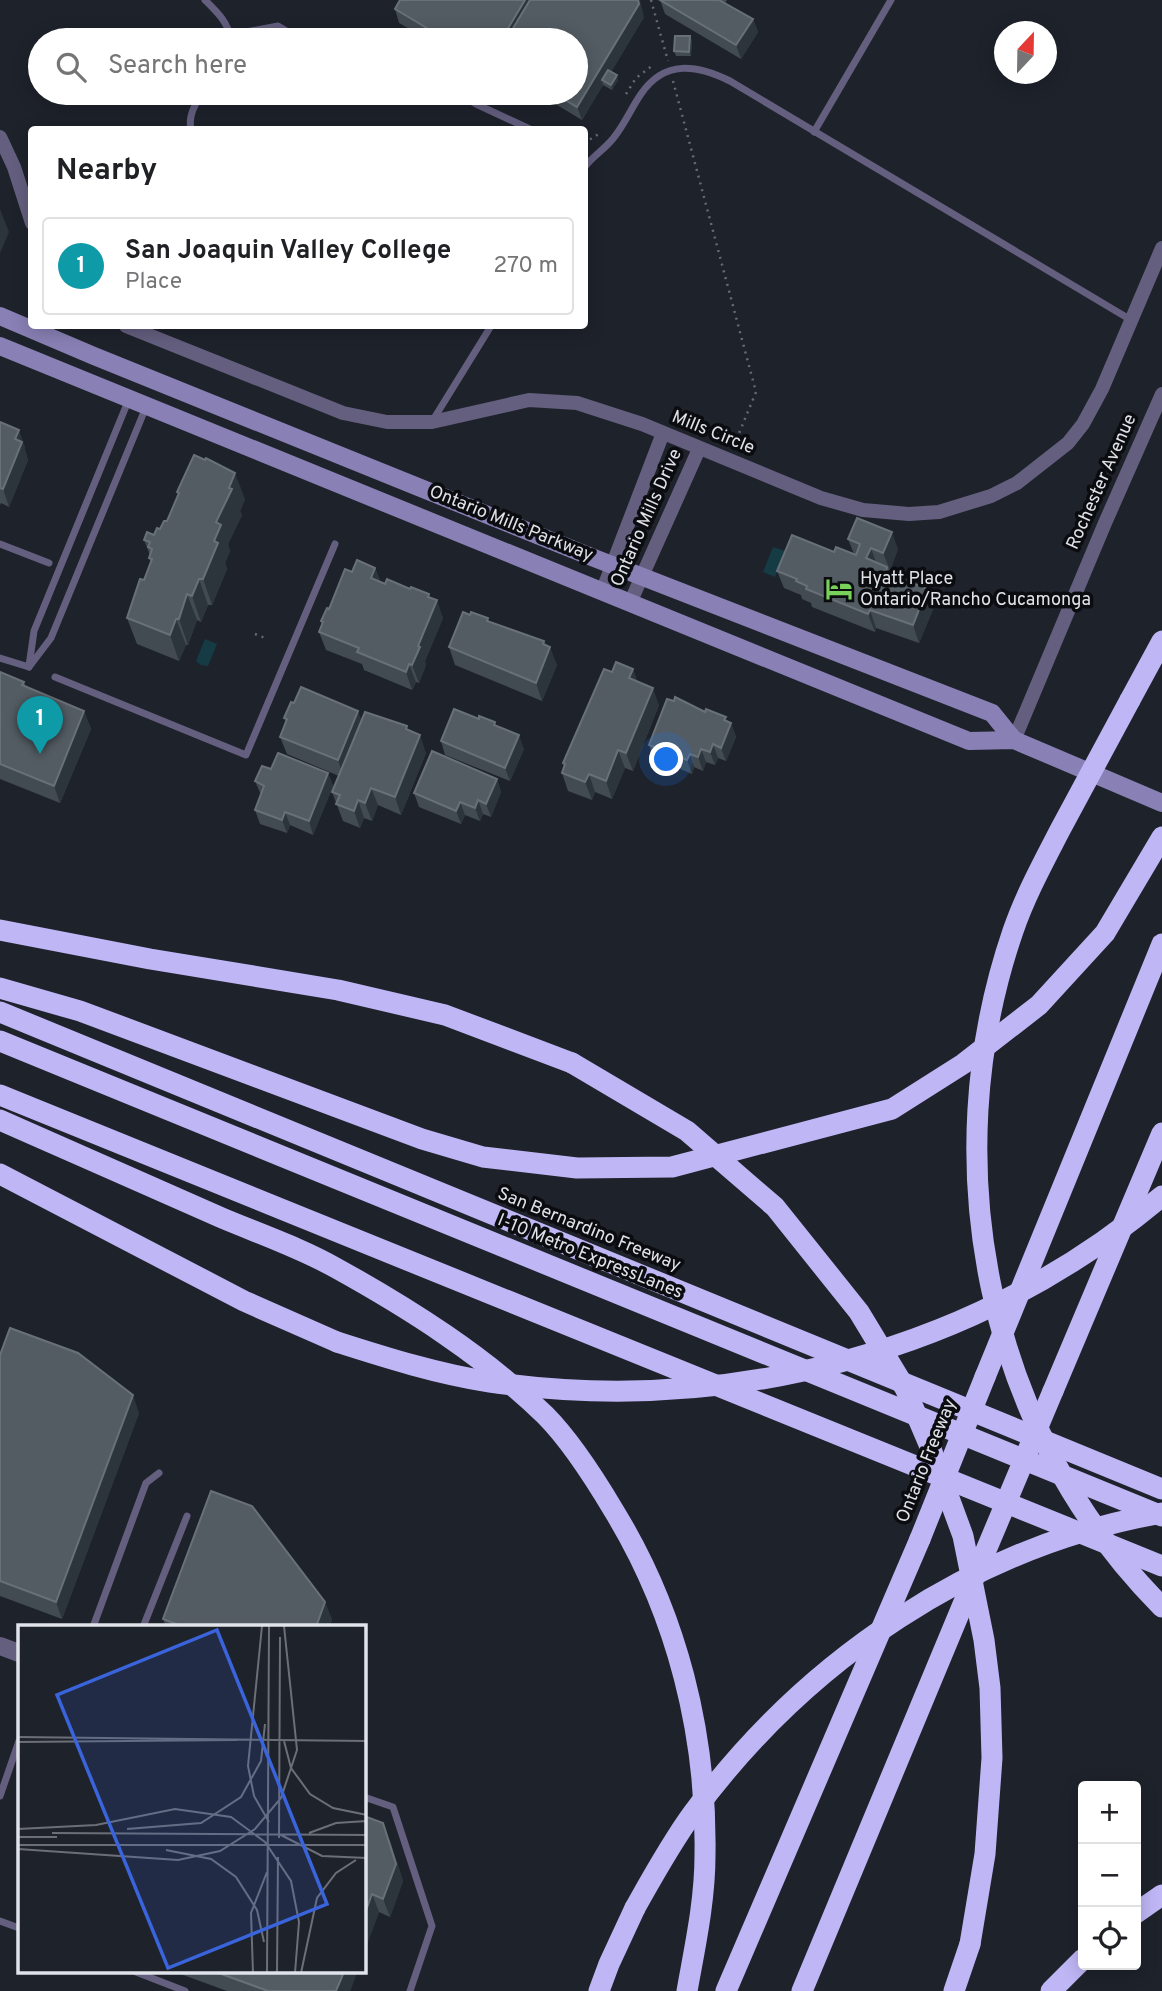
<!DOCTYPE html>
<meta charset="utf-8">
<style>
:root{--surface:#fff;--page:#f6f6f6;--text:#202124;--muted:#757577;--line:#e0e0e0;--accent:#111827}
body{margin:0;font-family:Overpass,sans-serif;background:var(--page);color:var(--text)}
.controls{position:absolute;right:21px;bottom:21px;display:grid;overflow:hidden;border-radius:7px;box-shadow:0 4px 18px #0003}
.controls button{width:63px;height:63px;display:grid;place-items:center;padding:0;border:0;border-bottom:2px solid var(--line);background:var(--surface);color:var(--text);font:35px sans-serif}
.compass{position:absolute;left:994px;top:21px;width:63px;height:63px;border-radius:50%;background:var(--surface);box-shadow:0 4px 18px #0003;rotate:22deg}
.you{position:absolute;left:667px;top:760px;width:24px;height:24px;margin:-18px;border:5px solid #fff;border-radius:50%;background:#1a73e8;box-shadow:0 0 0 10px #1a73e833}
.badge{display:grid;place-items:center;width:46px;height:46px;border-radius:50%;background:var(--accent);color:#fff;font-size:23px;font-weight:700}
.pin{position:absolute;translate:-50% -58px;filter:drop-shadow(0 2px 4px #0008)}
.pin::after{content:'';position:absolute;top:37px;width:24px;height:21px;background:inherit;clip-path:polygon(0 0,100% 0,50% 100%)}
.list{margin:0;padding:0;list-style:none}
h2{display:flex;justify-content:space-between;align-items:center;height:91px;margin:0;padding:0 28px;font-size:30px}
h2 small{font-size:23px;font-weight:400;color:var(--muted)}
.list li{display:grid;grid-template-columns:46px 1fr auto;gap:21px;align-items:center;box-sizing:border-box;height:98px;margin:0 14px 14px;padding:0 14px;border:2px solid var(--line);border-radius:7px}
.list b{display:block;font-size:26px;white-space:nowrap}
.list p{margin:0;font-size:23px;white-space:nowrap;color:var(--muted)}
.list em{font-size:23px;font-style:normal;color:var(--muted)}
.icon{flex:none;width:38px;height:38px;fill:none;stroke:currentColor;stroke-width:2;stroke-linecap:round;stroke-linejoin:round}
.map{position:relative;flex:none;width:1162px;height:1991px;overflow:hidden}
.search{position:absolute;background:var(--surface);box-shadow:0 4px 18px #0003;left:28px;top:28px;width:560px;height:77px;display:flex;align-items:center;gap:18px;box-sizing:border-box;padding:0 24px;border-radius:38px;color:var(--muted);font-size:26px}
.panel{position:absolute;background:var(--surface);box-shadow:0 4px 18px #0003;left:28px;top:126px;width:560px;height:203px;border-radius:7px}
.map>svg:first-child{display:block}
.water{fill:#153c44}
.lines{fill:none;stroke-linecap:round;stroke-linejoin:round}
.path{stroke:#666a72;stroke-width:2.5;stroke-dasharray:2 5;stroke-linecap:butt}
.service{stroke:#645f7f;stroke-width:7}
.minor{stroke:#645f7f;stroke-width:14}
.tertiary{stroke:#645f7f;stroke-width:18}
.secondary{stroke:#8981b5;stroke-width:18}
.motorway{stroke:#bfb6f6;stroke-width:21}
.motorway-bridge{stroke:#bfb6f6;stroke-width:21}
.wall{fill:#424b52}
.shaded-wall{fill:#2c343c}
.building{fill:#535c63;stroke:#697178;stroke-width:2}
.labels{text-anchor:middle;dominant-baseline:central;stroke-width:7;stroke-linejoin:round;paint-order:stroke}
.street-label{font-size:18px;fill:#e0e3e9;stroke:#0a0c10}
.poi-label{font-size:18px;fill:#e0e3e9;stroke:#0a0c10;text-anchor:start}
.inset-road{fill:none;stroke:#6c6f77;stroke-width:2}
.view{fill:#3a64db;fill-opacity:0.15;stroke:#3a64db;stroke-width:3.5}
.inset-edge{fill:none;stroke:#e0e3e9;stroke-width:3.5}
</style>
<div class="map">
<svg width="1162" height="1991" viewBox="0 0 1162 1991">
<rect width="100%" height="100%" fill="#1e222b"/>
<g class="water">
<path d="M773 547 785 551 775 577 763 572Z"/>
<path d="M205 639 217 644 208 666 201 665 196 661Z"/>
</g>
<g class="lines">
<g class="path">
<path d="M651 0 668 61"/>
<path d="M673 81 756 392 733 448"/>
<path d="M626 94 636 78 652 66"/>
<path d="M584 143 602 132"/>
<path d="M255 634 265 638"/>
</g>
<g class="service">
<path d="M205 0C218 13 228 22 231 40"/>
<path d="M230 35 278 26 301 40"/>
<path d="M457 93 476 104 532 130"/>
<path d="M191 130C188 115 195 105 202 93"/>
<path d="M814 132 891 0"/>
<path d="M584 168C593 155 607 148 615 136 625 123 632 107 641 94 665 59 697 65 730 81L1131 320"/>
<path d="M433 420 491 326"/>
<path d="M0 544 49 563"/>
<path d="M0 658 29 667"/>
<path d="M29 666 34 631 129 399"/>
<path d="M29 667 51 638 146 407"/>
<path d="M55 677 246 755 335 544"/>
<path d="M93 1627 146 1483 159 1473"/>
<path d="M143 1627 187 1516"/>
<path d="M0 1796 19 1741"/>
<path d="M364 1797 393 1807 432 1926 410 1991"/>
<path d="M0 1921 19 1928"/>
<path d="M136 1972 185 1991"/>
</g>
<g class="minor">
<path d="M0 137 14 167 32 223"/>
<path d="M126 326 343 413 387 422H432L529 400 577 403 642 424 821 498 863 510 909 514 939 512 991 496 1017 483 1068 443 1083 424 1102 389 1162 248"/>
<path d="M602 592 663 433"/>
<path d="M630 603 699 449"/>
<path d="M1014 740 1105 523 1162 394"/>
</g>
<path class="tertiary" d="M0 1646 19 1653"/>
<g class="secondary">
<path d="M0 316 94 356 589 556 992 713 1014 740"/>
<path d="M0 346 969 741 1014 740 1162 803"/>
</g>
<g class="motorway">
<path d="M1130 700 1162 641"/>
<path d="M0 930 150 959 338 990 445 1015 572 1063"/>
<path d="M0 988 80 1011 422 1139 483 1157 577 1168 672 1167 892 1109 963 1064 1039 1005 1105 933 1162 837"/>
<path d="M0 1012C387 1172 776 1327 1162 1489"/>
<path d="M0 1041 1162 1516"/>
<path d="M0 1095 1162 1566"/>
<path d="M0 1120C74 1153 148 1185 222 1218 260 1234 301 1248 336 1268 410 1309 484 1356 545 1415 571 1441 595 1479 614 1511 677 1614 707 1734 705 1855 705 1901 695 1946 687 1991"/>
<path d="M0 1174 244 1301 337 1342"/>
<path d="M985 1377 1162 944"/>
<path d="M1053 1391 1162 1133"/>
<path d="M1136 1913 1162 1895"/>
<path d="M599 1991 609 1964 635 1908"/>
<path d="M726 1991 920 1539"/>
<path d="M802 1991 976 1573"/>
<path d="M954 1991 970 1944"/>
<path d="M1051 1991 1083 1959"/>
</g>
<g class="motorway-bridge">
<path d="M1130 700C1107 743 1083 787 1060 830 1043 863 1025 896 1013 931 933 1164 987 1431 1162 1607"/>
<path d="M572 1063 687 1131 775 1207 859 1312 905 1388 931 1449 963 1536 984 1640 990 1688 992 1758 985 1854 970 1944"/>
<path d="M337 1342C387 1358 438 1374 490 1382 729 1416 976 1353 1162 1196"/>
<path d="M920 1539 985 1377"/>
<path d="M984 1555 1053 1391"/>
<path d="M635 1908C653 1876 671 1843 693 1813 806 1660 973 1546 1162 1513"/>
</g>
</g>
<g class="wall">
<path d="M660 0H727L725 3 753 19 758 32 741 59 665 14Z"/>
<path d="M395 9 644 17 611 72 618 80 612 90 603 85 582 120 537 93H576V40H429L399 23Z"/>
<path d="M690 36 692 41 691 56H676L674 51Z"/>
<path d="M0 422 25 447V450L28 460 9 507 1 503 0 505Z"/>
<path d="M177 492 245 499 240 511 242 515 228 544 230 551 225 563 227 569 212 605H208L201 622 197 620 188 645H186L179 661 137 644 127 618 151 563 149 558 150 555 144 540 154 535 167 521 178 495Z"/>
<path d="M848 539 898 549 890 570H888L890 573 927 589 934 607 919 643 876 628 875 632 812 607 811 603 802 599 801 595 784 588 777 571 854 554Z"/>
<path d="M375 568 380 581 431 598 443 618 425 661 426 665 419 683 416 682 412 690 364 670 362 664 326 650 319 632 322 625 321 621 352 572Z"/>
<path d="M470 615 488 618 489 622 544 641 557 665 542 701 455 665 449 647Z"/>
<path d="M633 669 637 681 659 705 633 771 625 768 612 799 595 792 592 800 568 791 562 773 564 767 563 763 612 672Z"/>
<path d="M0 672 24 682 26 687 84 711 91 729 60 803 0 779Z"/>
<path d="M705 712 731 723 736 737 726 761 718 758 715 765 706 762 703 771 694 767 692 774 654 758 649 745Z"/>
<path d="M284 718 362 720 409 730 426 753 401 815 378 805 372 821 364 818 360 828 343 821 332 792 339 776 287 754 280 737 286 723Z"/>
<path d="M479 719 495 722 496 726 524 749 510 781 445 755 441 741Z"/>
<path d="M271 769 328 773 333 786 313 835 290 825 287 833 260 824 255 810 261 795 255 781Z"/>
<path d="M497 779 501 792 491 817 483 814 480 821 465 815 461 824 419 807 414 793Z"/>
<path d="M0 1355 139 1413 62 1619 0 1596Z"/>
<path d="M325 1602 332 1620 329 1627H166L163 1619Z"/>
<path d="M364 1816 390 1841 403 1881 390 1917 379 1912 364 1952Z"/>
<path d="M175 1972H357L350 1991H227Z"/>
</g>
<g class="shaded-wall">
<path d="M525 0H538L514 40H501Z"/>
<path d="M638 0H640L644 17 605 82 602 80 603 85 582 120 577 107Z"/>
<path d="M753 19 758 32 741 59 736 45Z"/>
<path d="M690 36 692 41 691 56 689 52Z"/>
<path d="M617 75 618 80 612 90 611 85Z"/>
<path d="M0 209 9 232 0 253Z"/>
<path d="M19 430 25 447V450L28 460 9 507 3 489 15 439Z"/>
<path d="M235 473 245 499 240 511 242 515 228 544 230 551 225 563 227 569 212 605 203 579 214 541 216 522Z"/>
<path d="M892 532 898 549 890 570 883 553Z"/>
<path d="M871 548 877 565 866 558Z"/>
<path d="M375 568 381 586 371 578Z"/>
<path d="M199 579 208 605 201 622 192 596Z"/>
<path d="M927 589 934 607 919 643 913 625Z"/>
<path d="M187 594 197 620 188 645 179 619Z"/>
<path d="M429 594 434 607 437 600 443 618 425 661 426 665 419 683 412 665Z"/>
<path d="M870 610 876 628 875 632 868 614Z"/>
<path d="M176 619 186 645 179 661 170 635Z"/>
<path d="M544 641 548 653 550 647 557 665 542 701 536 683Z"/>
<path d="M409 664 416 682 412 690 406 672Z"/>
<path d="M633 669 639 687 629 678Z"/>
<path d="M653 688 659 705 633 771 626 753Z"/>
<path d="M84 711 91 729 60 803 54 786Z"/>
<path d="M358 711 365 729 344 778 338 760Z"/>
<path d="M726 717 729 728 731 723 736 737 726 761 721 748Z"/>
<path d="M420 735 426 753 401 815 395 797Z"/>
<path d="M519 735 524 749 510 781 505 768Z"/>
<path d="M713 744 718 758 715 765 710 752Z"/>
<path d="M701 749 706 762 703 771 698 757Z"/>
<path d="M618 750 625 768 612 799 606 781Z"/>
<path d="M690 754 694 767 692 774 687 760Z"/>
<path d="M328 773 333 786 313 835 309 821Z"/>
<path d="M589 774 595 792 592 800 585 782Z"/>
<path d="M497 779 501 792 491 817 486 804Z"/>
<path d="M371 788 378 805 372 821 365 803Z"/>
<path d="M358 800 364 818 360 828 354 811Z"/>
<path d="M478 800 483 814 480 821 475 808Z"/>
<path d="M460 802 465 815 461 824 456 811Z"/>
<path d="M285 812 290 825 287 833 282 820Z"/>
<path d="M133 1395 139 1413 62 1619 56 1602Z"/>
<path d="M325 1602 332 1620 329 1627H316Z"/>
<path d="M383 1823 403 1881 390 1917 383 1899Z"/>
<path d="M372 1894 379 1912 364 1952V1916Z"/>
<path d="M344 1972H357L350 1991H336Z"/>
</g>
<g class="building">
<path d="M400 0H525L501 40H447L395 9Z"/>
<path d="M530 0H638L639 4 577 107 554 93H576V40H506Z"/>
<path d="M660 0H719L753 19 736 45Z"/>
<path d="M675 36H690L689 52 674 51Z"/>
<path d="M608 70 617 75 611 85 602 80Z"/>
<path d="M0 422 19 430 15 439 22 442 3 489 0 488Z"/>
<path d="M194 455 205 460 206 458 235 473 229 488 232 489 216 522 221 525 214 541 218 543 203 579H199L192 596 187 594 179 619H176L170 635 127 618 140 579 144 580 152 559 149 558 152 549 148 547 150 542 144 540 147 532 154 535 157 528 160 529 164 521H167L179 493 177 492Z"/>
<path d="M857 518 892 532 883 553 871 548 866 558 887 567 886 572 927 589 913 625 870 610 868 614 806 589 807 586 796 581 797 579 777 571 792 535 834 552 836 547 856 555 860 544 848 539Z"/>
<path d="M357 560 375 568 371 578 385 584 387 579 410 589 411 587 429 594 428 597 437 600 418 646 420 647 412 665 409 664 406 672 357 652 359 648 319 632 323 622 321 621 327 608 329 609 345 569 352 572Z"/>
<path d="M463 612 470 615 471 612 488 618 487 621 544 641 543 644 550 647 536 683 449 647Z"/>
<path d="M616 662 633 669 629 678 653 688 626 753 618 750 606 781 589 774 585 782 562 773 565 764 563 763 604 669 612 672Z"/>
<path d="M0 672 24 682 22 685 84 711 54 786 0 764Z"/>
<path d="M301 687 358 711 338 760 280 737 287 719 284 718 291 702 294 703Z"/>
<path d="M675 697 705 712 706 709 726 717 724 720 731 723 721 748 713 744 710 752 701 749 698 757 690 754 687 760 649 745 667 699 674 701Z"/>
<path d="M454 709 479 719V716L495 722 494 725 519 735 505 768 441 741Z"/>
<path d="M365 712 407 726 406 729 420 735 395 797 371 788 365 803 358 800 354 811 336 804 340 795 332 792Z"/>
<path d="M432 751 497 779 486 804 478 800 475 808 460 802 456 811 414 793Z"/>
<path d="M278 753 328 773 309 821 285 812 282 820 255 810 264 786 255 781 262 766 271 769Z"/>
<path d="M10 1328 78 1353 133 1395 56 1602 0 1581V1355Z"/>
<path d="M211 1491 252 1506 325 1602 316 1627H184L163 1619Z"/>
<path d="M364 1816 383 1823 396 1864 383 1899 372 1894 364 1916Z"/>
<path d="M216 1972H344L336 1991H268Z"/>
</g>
<defs>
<g id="hotel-bare" transform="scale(2.1)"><path d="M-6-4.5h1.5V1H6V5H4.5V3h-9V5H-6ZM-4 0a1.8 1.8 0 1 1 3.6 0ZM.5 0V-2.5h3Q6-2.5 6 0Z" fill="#78d259" stroke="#0a0c10" stroke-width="2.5" paint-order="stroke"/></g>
</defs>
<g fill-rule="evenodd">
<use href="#hotel-bare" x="839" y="589"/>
</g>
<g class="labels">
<g class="street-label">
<text transform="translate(713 433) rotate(22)">Mills Circle</text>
<text transform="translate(1102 482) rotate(-66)">Rochester Avenue</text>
<text transform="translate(647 518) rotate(-66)">Ontario Mills Drive</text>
<text transform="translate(511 524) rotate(22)">Ontario Mills Parkway</text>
<text transform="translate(589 1230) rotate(22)">San Bernardino Freeway</text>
<text transform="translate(590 1257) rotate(22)">I-10 Metro ExpressLanes</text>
<text transform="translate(927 1461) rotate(-68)">Ontario Freeway</text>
</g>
<g class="poi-label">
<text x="860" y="579">Hyatt Place<tspan x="860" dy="21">Ontario/Rancho Cucamonga</tspan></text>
</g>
</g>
<g transform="translate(18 1625)">
<rect width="348" height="348" fill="#1e222b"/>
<path class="inset-road" d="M244 1 230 141 236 171 251 197M0 112 349 116M266 116 273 143 292 169 315 183 349 190M0 117 219 115M0 204 78 200 157 184 213 192 247 217 273 256 281 297 277 348M109 204 183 198 223 172 243 136 247 99M34 208 349 210M291 208 318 198 349 196M261 209 304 231 349 233M0 212H39M261 213 262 12M0 220H349M0 224 160 235 202 226 237 204 263 173 279 125 266 1M148 225 193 234 218 252 239 285 246 317M235 348 233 288 249 247M249 348 251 1M259 348 260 232M283 348 299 273 318 248 338 235"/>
<path class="view" d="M199 5 309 279 150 343 39 70Z"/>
<rect width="348" height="348" class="inset-edge"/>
</g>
</svg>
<div class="controls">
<button>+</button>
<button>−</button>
<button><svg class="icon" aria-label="locate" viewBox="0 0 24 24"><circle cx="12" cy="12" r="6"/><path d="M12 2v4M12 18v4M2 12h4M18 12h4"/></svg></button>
</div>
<svg class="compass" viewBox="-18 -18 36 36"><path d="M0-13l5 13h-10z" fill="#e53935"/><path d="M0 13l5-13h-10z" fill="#757577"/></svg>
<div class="you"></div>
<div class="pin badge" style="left:40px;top:754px;background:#0f9aa8">1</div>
<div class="search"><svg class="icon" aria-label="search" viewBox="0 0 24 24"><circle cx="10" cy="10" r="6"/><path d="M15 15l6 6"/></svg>Search here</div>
<section class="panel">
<h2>Nearby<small></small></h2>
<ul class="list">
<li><span class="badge" style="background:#0f9aa8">1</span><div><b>San Joaquin Valley College</b><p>Place</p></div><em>270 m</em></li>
</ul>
</section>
</div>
